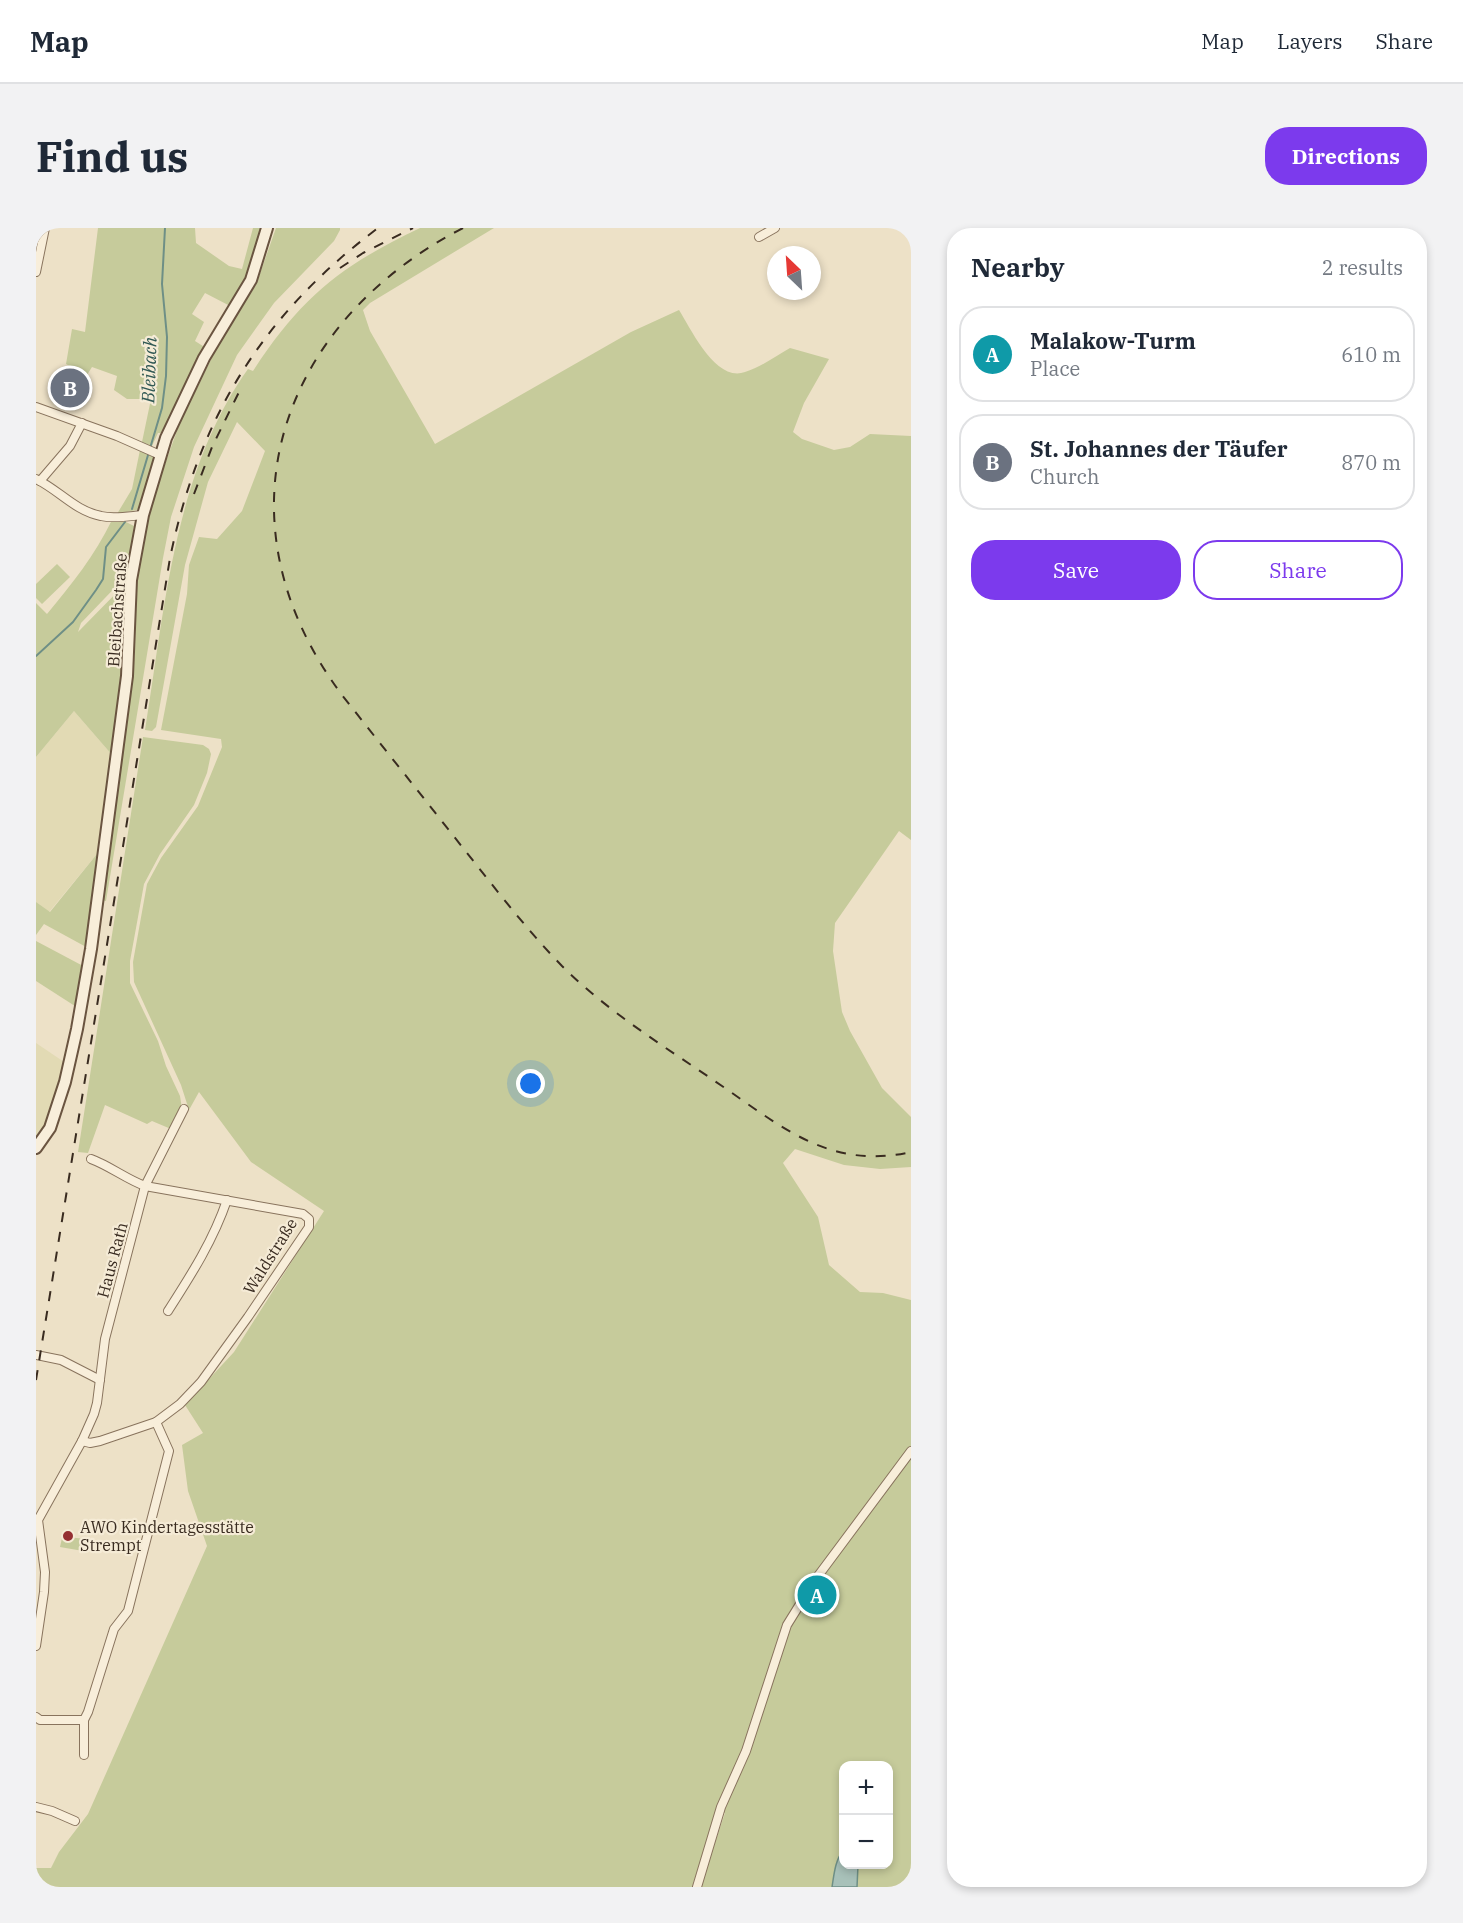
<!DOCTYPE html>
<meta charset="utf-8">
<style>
:root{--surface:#fff;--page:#f2f2f3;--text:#1f2937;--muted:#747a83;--line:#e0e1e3;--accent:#7c3aed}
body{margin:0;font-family:"IBM Plex Serif",serif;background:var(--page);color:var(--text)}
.controls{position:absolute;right:18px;bottom:18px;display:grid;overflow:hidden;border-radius:12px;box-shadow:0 3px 9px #0003}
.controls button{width:54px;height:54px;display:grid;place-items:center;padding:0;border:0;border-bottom:2px solid var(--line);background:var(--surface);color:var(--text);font:30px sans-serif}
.compass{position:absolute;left:731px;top:18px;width:54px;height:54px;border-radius:50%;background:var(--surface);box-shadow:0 3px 9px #0003;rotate:335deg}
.you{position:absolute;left:495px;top:856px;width:21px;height:21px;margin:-15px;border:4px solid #fff;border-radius:50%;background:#1a73e8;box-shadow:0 0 0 9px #1a73e833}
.badge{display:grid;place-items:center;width:39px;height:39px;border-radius:50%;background:var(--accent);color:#fff;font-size:20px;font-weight:700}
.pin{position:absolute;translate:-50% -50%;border:3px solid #fff;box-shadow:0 2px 6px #0006}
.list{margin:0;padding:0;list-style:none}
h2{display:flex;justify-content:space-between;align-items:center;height:78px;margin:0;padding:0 24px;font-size:26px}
h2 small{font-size:20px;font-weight:400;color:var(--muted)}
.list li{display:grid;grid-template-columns:39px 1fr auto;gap:18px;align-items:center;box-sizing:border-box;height:96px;margin:0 12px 12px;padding:0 12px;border:2px solid var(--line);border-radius:24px}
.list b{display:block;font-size:22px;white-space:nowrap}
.list p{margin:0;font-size:20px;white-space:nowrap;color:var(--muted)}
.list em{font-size:20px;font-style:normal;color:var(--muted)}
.actions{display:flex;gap:12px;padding:18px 24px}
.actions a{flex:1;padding:14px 0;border:2px solid var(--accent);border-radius:24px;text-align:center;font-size:21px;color:var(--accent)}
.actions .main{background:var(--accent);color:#fff}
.map{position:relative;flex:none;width:875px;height:1659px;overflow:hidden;border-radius:24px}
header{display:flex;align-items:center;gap:36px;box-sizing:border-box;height:84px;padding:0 30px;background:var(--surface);border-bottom:2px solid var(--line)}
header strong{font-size:28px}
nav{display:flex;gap:33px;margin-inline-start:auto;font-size:21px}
.intro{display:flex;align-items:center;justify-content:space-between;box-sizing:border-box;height:144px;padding:0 36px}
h1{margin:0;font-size:42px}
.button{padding:15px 27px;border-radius:24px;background:var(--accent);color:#fff;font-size:21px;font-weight:700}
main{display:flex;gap:36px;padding:0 36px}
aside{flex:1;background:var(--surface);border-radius:24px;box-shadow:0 3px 9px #0003}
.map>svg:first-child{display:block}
.farmland{fill:#e2dab4}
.green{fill:#c6cb9b}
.water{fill:#a8c1b9;stroke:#6e8f86;stroke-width:1.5}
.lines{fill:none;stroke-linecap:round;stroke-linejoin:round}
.stream{stroke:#6e8f86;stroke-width:2}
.minor-casing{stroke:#88735d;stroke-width:10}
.secondary-casing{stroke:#6a5440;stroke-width:14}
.minor{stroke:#f8eeda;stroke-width:8}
.secondary{stroke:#f8eeda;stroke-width:10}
.rail{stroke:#392b20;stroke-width:2;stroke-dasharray:10 10;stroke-linecap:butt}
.poi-dot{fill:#952f32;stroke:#f5ebd6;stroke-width:2}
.labels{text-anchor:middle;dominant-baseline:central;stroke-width:4.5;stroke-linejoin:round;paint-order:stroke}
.street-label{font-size:16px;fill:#392b20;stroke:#f5ebd6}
.poi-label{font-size:16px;fill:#392b20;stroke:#f5ebd6;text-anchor:start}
.water-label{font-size:18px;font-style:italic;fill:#305854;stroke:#f5ebd6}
</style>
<header>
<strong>Map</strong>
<nav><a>Map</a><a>Layers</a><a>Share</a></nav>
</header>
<div class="intro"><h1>Find us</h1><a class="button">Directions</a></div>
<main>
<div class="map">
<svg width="875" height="1659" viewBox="0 0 875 1659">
<rect width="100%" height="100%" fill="#ede1c7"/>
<g class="farmland">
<path d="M38 483 77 528 65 621 13 684 0 674V529Z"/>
<path d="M0 815 31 836 15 886 6 906 0 913Z"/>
</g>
<g class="green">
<path d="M62 0H159L160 15 193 38 206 41 217 0H226L215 41 196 79 169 65 156 86 168 94 159 113 170 120 125 205H122L116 218 106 214 115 171H91L78 162 81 148 56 139 51 147 30 136 36 101 49 104Z"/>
<path d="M240 0H304V2L298 13 238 75 201 127 158 219 135 289 127 330 70 673 66 672 99 425 100 362 103 329 117 270 143 197 183 115 220 57Z"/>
<path d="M384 0H458L334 75 327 82 334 103 399 216 595 104 643 82C655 101 680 155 709 144 725 139 740 128 754 120L793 131 768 175 757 204 766 211 798 222 814 219 834 206 875 208V612L863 603 799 695 797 723 806 784 814 803 846 860 875 889V939L844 941 808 937 759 921 747 935 782 989 793 1037 824 1064 847 1065 875 1072V1659H821L822 1637 852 1636V1538H808L807 1623C799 1632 798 1647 796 1659H664L689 1585 680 1584 656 1659H0V1640H15L23 1624 52 1586 171 1318 152 1263 146 1217 167 1205 149 1177 198 1124 288 983 215 934 163 864 153 882 145 857 98 754 97 734 111 656 125 630 162 578 186 519 185 511 125 502 151 366 153 337 163 309 181 311 206 283 229 223 201 194 172 254 149 337 120 499 116 503 109 502C129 380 138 245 212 141L217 143C265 69 306 37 384 0Z"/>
<path d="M104 222 119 229 105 281 81 286 96 261Z"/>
<path d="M76 292 90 294 98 298 92 346 45 395 42 404 93 352 77 528 38 483 0 529V375L11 386C36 356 59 327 76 292Z"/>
<path d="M21 336 34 349 6 376 0 370V356Z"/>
<path d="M107 509 167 517 173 521 175 526 171 545 158 577 124 626 108 656 94 733V755L122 813 130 838 144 868 146 881 135 901 116 893 111 896 69 877 52 925 42 924Z"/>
<path d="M65 621 52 720 8 696 0 707V674L14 684Z"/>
<path d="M0 713 49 739 42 780 0 753Z"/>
<path d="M32 1309 49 1311 47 1323 24 1319 26 1310 32 1311Z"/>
</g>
<path class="water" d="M807 1623 808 1636 822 1637 821 1659H796C798 1647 799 1632 807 1623Z"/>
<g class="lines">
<g class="stream">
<path d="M96 281 126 180 130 148 131 109 126 56 129 0"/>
<path d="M0 428 37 394 60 362 67 351 70 319 89 294"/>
</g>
<g class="minor-casing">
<g id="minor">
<path d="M723 9 739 0"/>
<path d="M0 44 9 0"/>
<path d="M0 179 81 208 124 227"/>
<path d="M0 251C23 262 39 283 65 288 78 291 94 288 107 287"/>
<path d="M4 253 34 218 46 195"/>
<path d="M132 1083C155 1047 177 1013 191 972"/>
<path d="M0 1127 25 1132 64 1152"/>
<path d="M46 1213 54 1215 64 1213 120 1194 144 1176 165 1154 212 1089 273 999V991L267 986 109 958C90 951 74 938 55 931"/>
<path d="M0 1418 8 1364 9 1344 2 1292 46 1213 58 1186 61 1175 69 1111 109 958 148 881"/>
<path d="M0 1489 4 1492H48L52 1484 78 1401 92 1383 133 1223 120 1194"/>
<path d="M48 1492V1527"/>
<path d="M0 1579 16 1583 39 1593"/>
<path d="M661 1659 685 1579 710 1523 751 1397 779 1352 875 1223"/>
</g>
</g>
<g class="secondary-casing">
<path id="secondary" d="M0 920 14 900 29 854 41 801 55 721 91 448 95 352 107 287 130 210 168 130 215 52 231 0"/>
</g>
<use href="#minor" class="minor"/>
<use href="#secondary" class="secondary"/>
<g class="rail">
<path d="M427 0C241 96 176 293 306 467 346 518 387 569 427 620 459 660 490 701 526 738 573 785 631 820 686 858 747 900 795 942 875 924"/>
<path d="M304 40 327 25 377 0"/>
<path d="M158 266 176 219 203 164"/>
<path d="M0 1152 134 330C163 189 227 86 342 0"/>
</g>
</g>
<circle class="poi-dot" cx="32" cy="1308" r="6"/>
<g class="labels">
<g class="street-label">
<text transform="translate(81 382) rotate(-86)">Bleibachstraße</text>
<text transform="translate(234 1028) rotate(-58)">Waldstraße</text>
<text transform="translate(76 1032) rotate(-75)">Haus Rath</text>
</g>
<g class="poi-label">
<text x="44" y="1299">AWO Kindertagesstätte<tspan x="44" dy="18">Strempt</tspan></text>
</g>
<g class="water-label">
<text transform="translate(113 142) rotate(-88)">Bleibach</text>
</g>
</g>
</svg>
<div class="controls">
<button>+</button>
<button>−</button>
</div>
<svg class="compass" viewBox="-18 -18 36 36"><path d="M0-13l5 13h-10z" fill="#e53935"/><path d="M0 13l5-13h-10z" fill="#747a83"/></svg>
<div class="you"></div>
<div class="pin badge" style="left:781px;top:1367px;background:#0f9aa8">A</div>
<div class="pin badge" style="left:34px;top:160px;background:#6b7280">B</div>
</div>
<aside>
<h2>Nearby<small>2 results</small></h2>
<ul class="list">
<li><span class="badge" style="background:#0f9aa8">A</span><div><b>Malakow-Turm</b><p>Place</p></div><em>610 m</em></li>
<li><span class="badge" style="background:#6b7280">B</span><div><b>St. Johannes der Täufer</b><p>Church</p></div><em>870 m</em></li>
</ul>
<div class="actions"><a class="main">Save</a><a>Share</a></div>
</aside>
</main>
